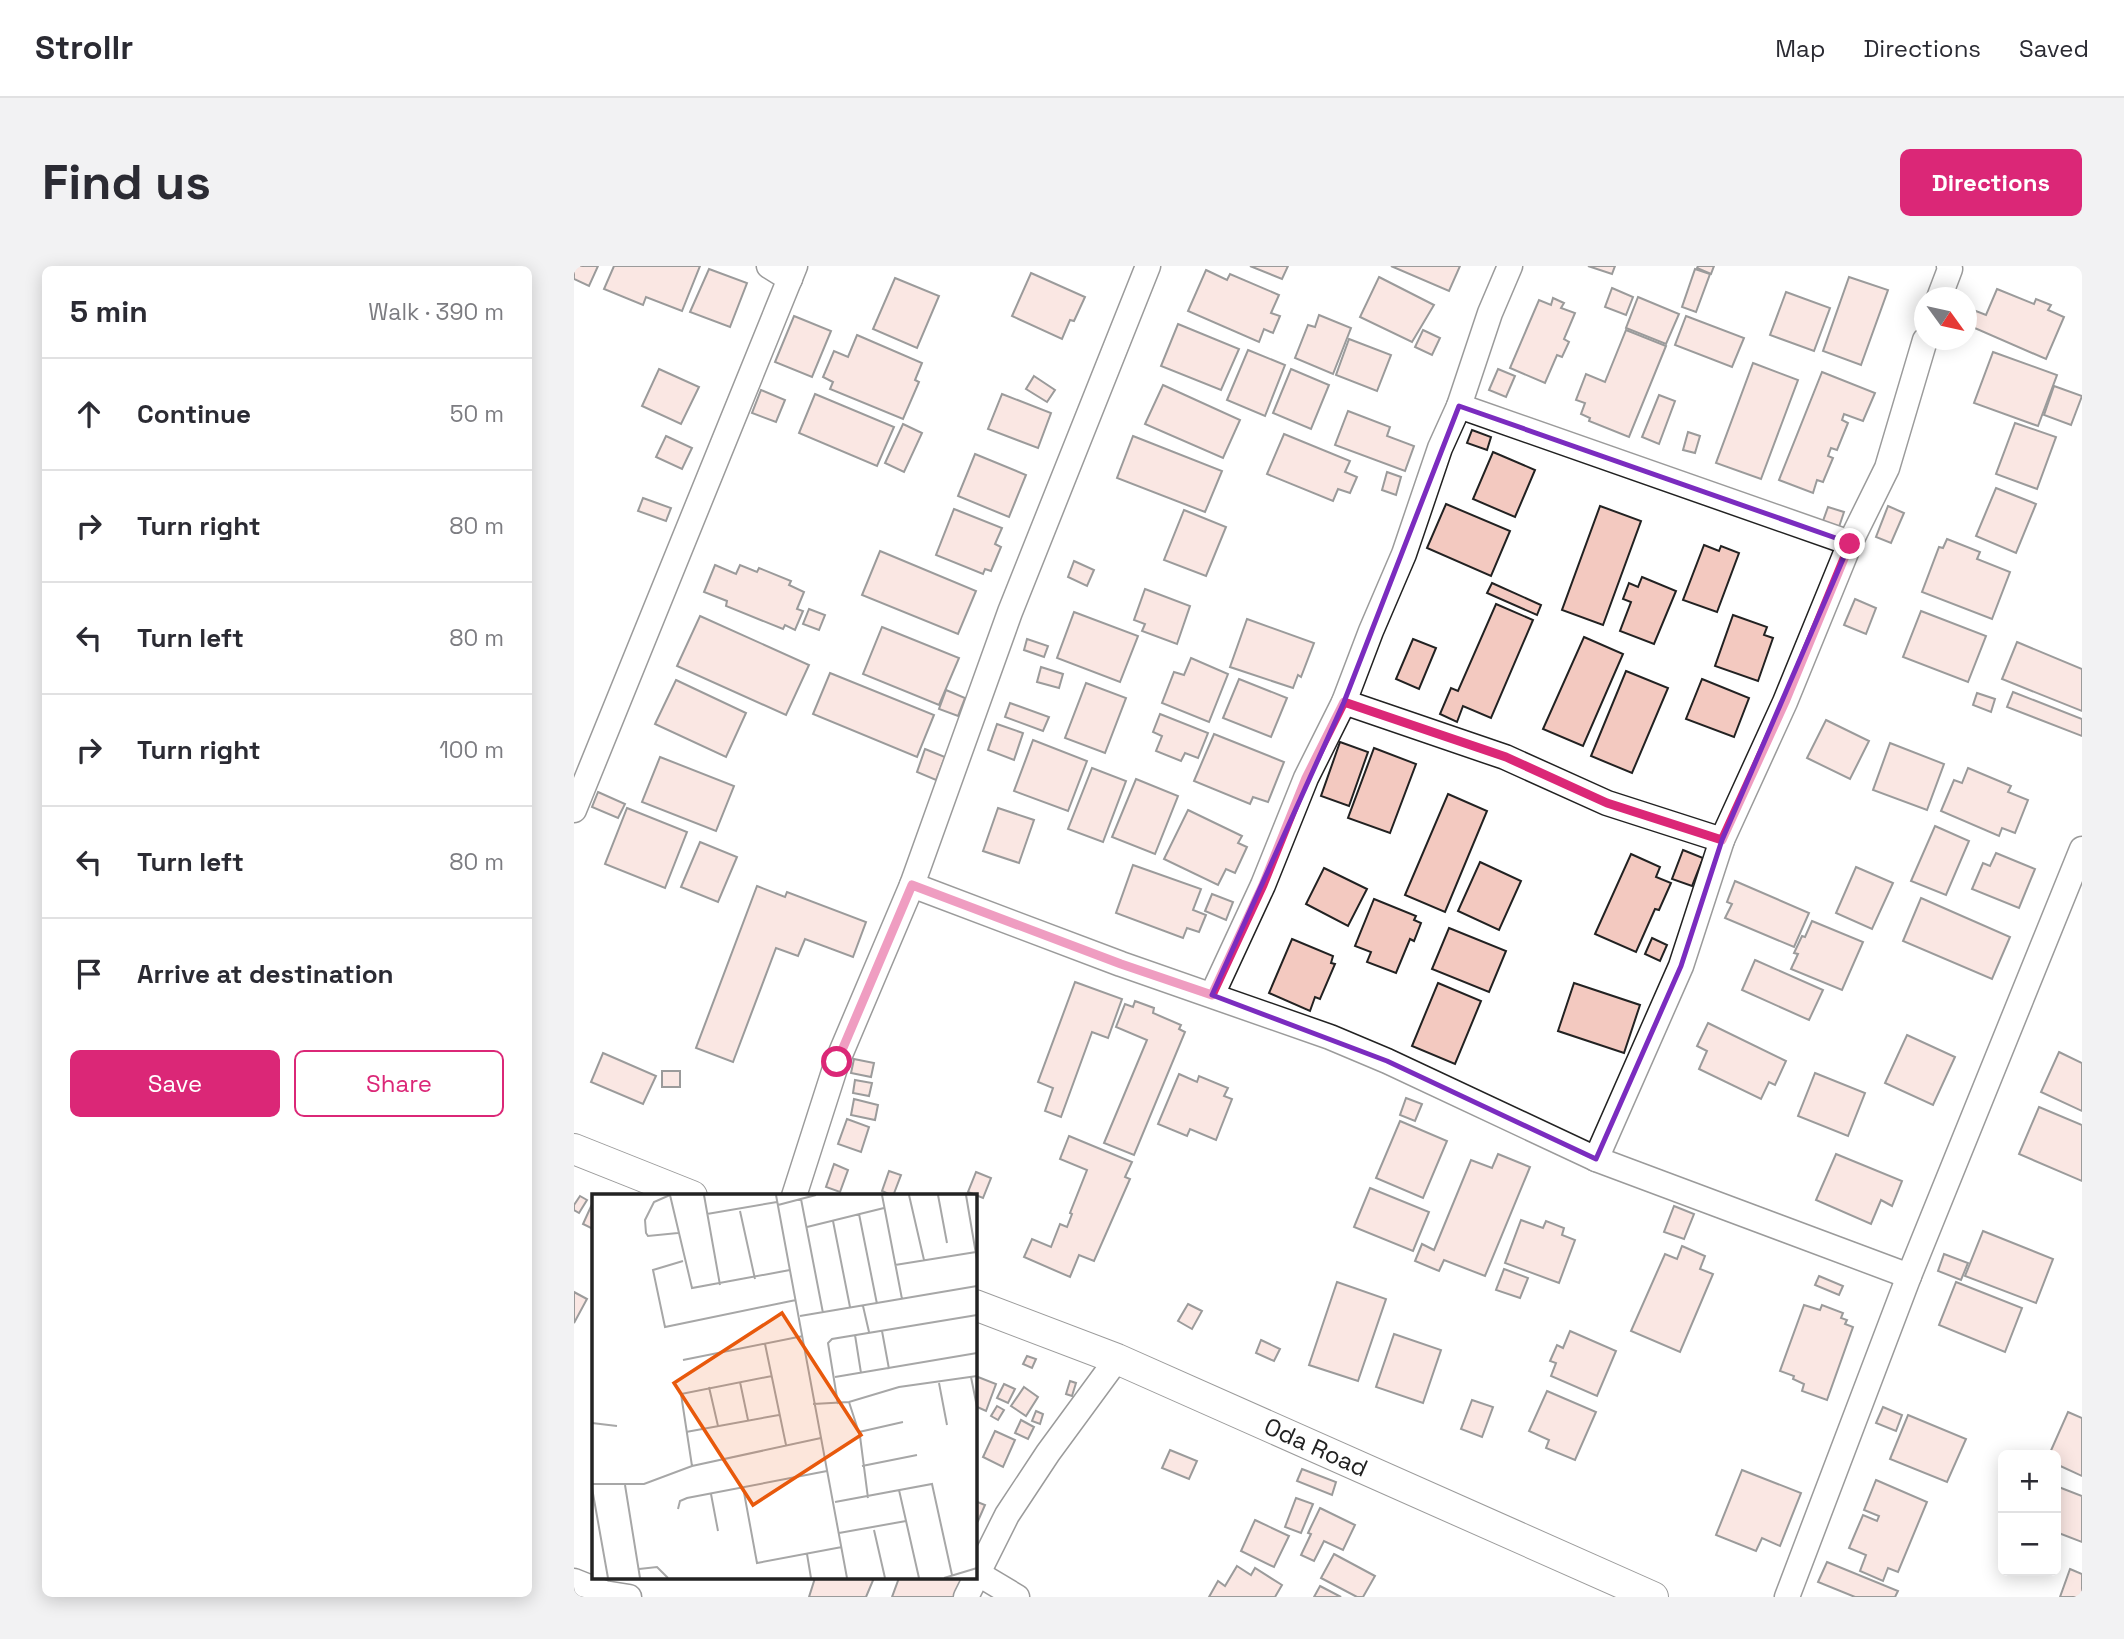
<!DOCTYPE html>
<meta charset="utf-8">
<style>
:root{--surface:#fff;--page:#f2f2f3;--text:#2b2b33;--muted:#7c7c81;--line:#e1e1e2;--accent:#db2777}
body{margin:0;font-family:"Space Grotesk",sans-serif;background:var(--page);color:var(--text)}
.controls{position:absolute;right:21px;bottom:21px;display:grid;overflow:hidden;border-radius:10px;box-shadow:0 4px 18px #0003}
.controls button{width:63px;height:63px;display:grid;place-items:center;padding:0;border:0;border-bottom:2px solid var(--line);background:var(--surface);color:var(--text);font:35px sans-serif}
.compass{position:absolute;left:1340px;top:21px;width:63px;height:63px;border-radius:50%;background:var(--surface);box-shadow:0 4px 18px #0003;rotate:123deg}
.stop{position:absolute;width:21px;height:21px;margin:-16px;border:5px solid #db2777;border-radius:50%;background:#fff}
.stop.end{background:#db2777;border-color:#fff;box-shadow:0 2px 7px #0008}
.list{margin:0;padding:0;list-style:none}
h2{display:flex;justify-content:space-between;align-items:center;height:91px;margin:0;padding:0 28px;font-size:30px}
h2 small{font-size:23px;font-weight:400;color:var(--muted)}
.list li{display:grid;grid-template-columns:46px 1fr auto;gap:21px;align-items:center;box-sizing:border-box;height:112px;padding:0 28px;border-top:2px solid var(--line)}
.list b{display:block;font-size:26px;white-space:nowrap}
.list em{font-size:23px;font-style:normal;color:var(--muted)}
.actions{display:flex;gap:14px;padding:21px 28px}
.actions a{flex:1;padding:16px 0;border:2px solid var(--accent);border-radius:10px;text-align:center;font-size:24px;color:var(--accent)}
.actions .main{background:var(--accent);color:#fff}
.icon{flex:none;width:38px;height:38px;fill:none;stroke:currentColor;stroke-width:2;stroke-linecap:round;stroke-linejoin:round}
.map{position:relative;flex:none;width:1508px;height:1331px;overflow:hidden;border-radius:10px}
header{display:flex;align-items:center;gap:42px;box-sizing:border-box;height:98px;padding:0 35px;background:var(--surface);border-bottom:2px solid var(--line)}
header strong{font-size:33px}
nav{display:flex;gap:38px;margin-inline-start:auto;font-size:24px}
.intro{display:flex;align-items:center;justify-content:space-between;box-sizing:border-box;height:168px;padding:0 42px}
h1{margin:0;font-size:49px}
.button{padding:18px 32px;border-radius:10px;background:var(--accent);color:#fff;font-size:24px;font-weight:700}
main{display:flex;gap:42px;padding:0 42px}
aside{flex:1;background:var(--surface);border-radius:10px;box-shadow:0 4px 18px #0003}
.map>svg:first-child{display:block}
.building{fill:#f3c9c0;stroke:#222;stroke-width:2}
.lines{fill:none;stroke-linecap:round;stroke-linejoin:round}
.minor-casing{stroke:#222;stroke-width:27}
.tertiary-casing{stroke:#222;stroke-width:32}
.minor{stroke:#fff;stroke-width:24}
.tertiary{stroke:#fff;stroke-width:30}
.route{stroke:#db2777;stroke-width:9}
.marked{fill:none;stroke:#7b2cbf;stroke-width:5;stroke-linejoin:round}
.labels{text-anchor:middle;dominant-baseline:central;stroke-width:5;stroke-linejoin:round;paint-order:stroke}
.street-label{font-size:24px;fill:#222;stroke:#fff}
.inset-road{fill:none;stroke:#a7a7a7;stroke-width:2}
.view{fill:#e8590c;fill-opacity:0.15;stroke:#e8590c;stroke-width:3.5}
.inset-edge{fill:none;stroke:#222;stroke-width:3.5}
</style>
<header>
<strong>Strollr</strong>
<nav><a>Map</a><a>Directions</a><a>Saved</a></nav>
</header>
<div class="intro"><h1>Find us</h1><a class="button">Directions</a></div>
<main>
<aside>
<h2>5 min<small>Walk · 390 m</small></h2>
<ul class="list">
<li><svg class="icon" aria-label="ahead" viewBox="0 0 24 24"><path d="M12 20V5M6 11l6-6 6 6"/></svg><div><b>Continue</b></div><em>50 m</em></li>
<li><svg class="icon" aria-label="right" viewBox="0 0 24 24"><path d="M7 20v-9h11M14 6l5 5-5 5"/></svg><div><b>Turn right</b></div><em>80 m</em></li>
<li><svg class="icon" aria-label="left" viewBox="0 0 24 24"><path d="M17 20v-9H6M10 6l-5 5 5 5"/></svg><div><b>Turn left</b></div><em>80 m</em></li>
<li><svg class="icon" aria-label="right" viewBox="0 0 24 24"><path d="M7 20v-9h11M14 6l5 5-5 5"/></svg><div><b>Turn right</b></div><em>100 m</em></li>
<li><svg class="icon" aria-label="left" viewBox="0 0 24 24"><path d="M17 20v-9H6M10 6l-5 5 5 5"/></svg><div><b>Turn left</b></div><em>80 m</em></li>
<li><svg class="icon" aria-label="arrive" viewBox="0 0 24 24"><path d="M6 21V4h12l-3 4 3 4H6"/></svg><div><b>Arrive at destination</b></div></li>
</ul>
<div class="actions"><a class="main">Save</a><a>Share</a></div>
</aside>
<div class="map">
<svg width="1508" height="1331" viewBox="0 0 1508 1331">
<rect width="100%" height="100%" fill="#fff"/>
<g class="building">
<path d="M0 0H24L15 20 0 13Z"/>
<path d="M40 0H126L108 45 72 31 69 39 30 23Z"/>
<path d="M676 0H714L708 13Z"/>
<path d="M817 0H886L875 25Z"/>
<path d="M1014 0H1041L1038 8Z"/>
<path d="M1124 0H1140L1137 8 1123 2Z"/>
<path d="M135 3 173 17 156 61 116 46Z"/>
<path d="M1121 3 1136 8 1122 46 1108 41Z"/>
<path d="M632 4 653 14 656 8 705 29 697 47 706 50 699 67 690 63 685 76 614 45Z"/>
<path d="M457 7 511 31 500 55 496 54 488 73 438 50Z"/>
<path d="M805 11 860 39 838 76 786 51Z"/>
<path d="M1275 11 1314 24 1287 99 1249 85Z"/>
<path d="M321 12 365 30 343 82 299 63Z"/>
<path d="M1038 22 1059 31 1052 49 1031 41Z"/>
<path d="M1423 23 1460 38 1462 33 1477 39 1474 44 1490 51 1472 93 1396 60 1402 45 1412 49Z"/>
<path d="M1212 26 1256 42 1240 85 1196 69Z"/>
<path d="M1064 31 1105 48 1092 78 1052 62Z"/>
<path d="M979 32 990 37 987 42 1001 47 990 73 995 76 988 91 983 89 971 117 936 102 965 34 977 39Z"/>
<path d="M745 49 777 62 759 108 721 92 734 59 741 61Z"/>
<path d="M220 50 257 65 238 111 201 96Z"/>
<path d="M1112 50 1170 72 1158 101 1101 79Z"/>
<path d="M604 58 665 83 647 124 587 100Z"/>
<path d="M849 64 866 72 858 89 841 81Z"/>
<path d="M1052 64 1092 80 1055 171 1015 155 1016 152 1007 148 1011 137 1002 134 1012 108 1031 116Z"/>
<path d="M283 69 348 97 341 114 345 116 329 153 256 123 259 116 249 111 260 85 274 91Z"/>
<path d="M775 73 817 89 803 125 762 109Z"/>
<path d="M674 84 711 99 691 150 653 134Z"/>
<path d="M1419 86 1483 109 1464 160 1400 137Z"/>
<path d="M1179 97 1224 114 1187 213 1142 197Z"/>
<path d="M85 103 125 121 107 158 68 140Z"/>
<path d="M717 103 755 119 737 163 699 147Z"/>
<path d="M924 103 941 110 932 131 915 124Z"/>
<path d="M1248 106 1301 127 1289 155 1270 148 1268 154 1274 157 1263 184 1257 182 1254 190 1259 192 1249 216 1243 214 1239 227 1205 214Z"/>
<path d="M460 110 481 124 473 136 452 123Z"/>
<path d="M589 119 666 154 649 192 571 158Z"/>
<path d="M1480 120 1508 130 1497 159 1470 149Z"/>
<path d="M187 124 211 134 202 156 178 147Z"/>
<path d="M241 128 320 161 303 200 225 167Z"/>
<path d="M428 128 477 147 464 182 414 163Z"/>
<path d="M1085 129 1101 135 1085 178 1068 171Z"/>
<path d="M774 145 816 161 813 170 840 180 831 205 761 179Z"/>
<path d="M1441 157 1482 171 1463 223 1422 208Z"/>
<path d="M329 158 348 167 330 206 311 197Z"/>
<path d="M898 164 917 171 913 184 893 177Z"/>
<path d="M1114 166 1126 170 1121 187 1109 184Z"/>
<path d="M710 168 776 195 771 206 783 211 776 227 764 223 759 235 693 208Z"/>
<path d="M92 170 118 182 108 203 82 191Z"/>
<path d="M559 170 648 205 631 246 543 212Z"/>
<path d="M919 186 961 204 941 251 899 233Z"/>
<path d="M401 188 452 209 435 251 384 230Z"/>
<path d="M813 206 827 211 822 229 808 224Z"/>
<path d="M1422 222 1462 238 1442 287 1402 270Z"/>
<path d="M69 232 97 242 92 255 64 245Z"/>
<path d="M872 238 936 265 917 310 853 282Z"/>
<path d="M1026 240 1067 255 1029 359 988 344Z"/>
<path d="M1314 240 1330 247 1317 277 1302 271Z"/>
<path d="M1254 241 1270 246 1265 261 1249 255Z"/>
<path d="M380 243 428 262 421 278 427 281 417 305 411 303 409 308 362 289Z"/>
<path d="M610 244 652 261 632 310 590 294Z"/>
<path d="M1373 273 1406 286 1403 293 1436 306 1418 353 1348 326 1365 281 1369 282Z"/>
<path d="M1130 279 1145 285 1147 280 1165 287 1143 346 1109 334Z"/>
<path d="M306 285 402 325 384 368 288 329Z"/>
<path d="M500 295 520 304 513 320 494 311Z"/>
<path d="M141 299 162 308 166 299 183 306 185 302 217 315 215 319 230 326 223 343 229 345 221 364 211 359 209 363 152 340 153 335 130 326Z"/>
<path d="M1068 311 1102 325 1080 378 1046 365 1057 336 1049 333 1055 317 1064 321Z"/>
<path d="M918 317 967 339 963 349 913 327Z"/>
<path d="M571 323 616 340 603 378 568 365 571 358 560 354Z"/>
<path d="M1281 333 1302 342 1292 368 1270 359Z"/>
<path d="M922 338 959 354 917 452 889 440 883 456 866 448 877 422 884 425Z"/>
<path d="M235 343 251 349 245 364 229 358Z"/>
<path d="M1347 345 1412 370 1394 416 1329 391Z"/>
<path d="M500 346 564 370 546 416 483 392Z"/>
<path d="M1159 349 1193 361 1190 369 1199 372 1184 415 1141 400Z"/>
<path d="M126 350 235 399 212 449 103 400Z"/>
<path d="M673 353 740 377 727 411 724 409 719 422 656 401Z"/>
<path d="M308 361 385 392 365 439 289 408Z"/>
<path d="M1010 371 1049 388 1009 480 969 463Z"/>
<path d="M453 373 474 380 470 391 450 384Z"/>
<path d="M839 373 862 382 845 423 822 413Z"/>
<path d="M1443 376 1508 403V445L1428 413Z"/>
<path d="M617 392 654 408 635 456 588 437 600 406 610 409Z"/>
<path d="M467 401 489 408 485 422 463 416Z"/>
<path d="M1052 405 1094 422 1058 507 1017 490Z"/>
<path d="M256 407 360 449 343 491 239 448Z"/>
<path d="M665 413 713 432 697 471 649 452Z"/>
<path d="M1128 413 1175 432 1160 471 1112 453Z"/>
<path d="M102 414 172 447 152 491 81 458Z"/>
<path d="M512 417 552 432 531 487 491 472Z"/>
<path d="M372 424 391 432 384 450 365 443Z"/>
<path d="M1439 426 1508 453V470L1433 441Z"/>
<path d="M1403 427 1421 433 1417 446 1399 439Z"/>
<path d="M436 437 475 451 469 465 431 451Z"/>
<path d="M586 448 634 467 624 492 611 487 607 495 582 485 588 470 579 466Z"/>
<path d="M1252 454 1295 475 1276 513 1233 492Z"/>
<path d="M423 458 449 467 440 494 414 484Z"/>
<path d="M640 468 710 496 694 536 679 531 676 538 620 515Z"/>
<path d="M459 474 513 495 494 545 440 525Z"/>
<path d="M766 476 794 486 775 540 747 530Z"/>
<path d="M1316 477 1370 498 1353 544 1299 524Z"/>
<path d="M800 482 842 498 816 567 774 552Z"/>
<path d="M351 483 371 491 362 514 343 506Z"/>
<path d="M86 491 160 520 142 565 68 536Z"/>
<path d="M518 502 552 515 529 576 494 563Z"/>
<path d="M1394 502 1437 520 1434 526 1454 534 1441 567 1428 562 1425 570 1367 545 1380 514 1388 517Z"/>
<path d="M562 513 604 530 581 588 538 571Z"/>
<path d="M24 526 51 538 44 552 18 541Z"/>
<path d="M874 528 913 545 871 646 831 629Z"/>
<path d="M53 542 113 566 91 622 31 598Z"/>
<path d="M424 542 460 554 445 597 409 585Z"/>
<path d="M614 544 668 570 664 577 673 581 661 607 652 603 644 619 590 593Z"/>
<path d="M1361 560 1395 575 1372 629 1337 615Z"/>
<path d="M126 576 163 591 144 636 107 621Z"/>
<path d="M1109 584 1129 592 1118 620 1098 613Z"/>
<path d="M1422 587 1461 603 1445 642 1398 623 1409 597 1416 600Z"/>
<path d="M1057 588 1086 601 1082 611 1097 617 1085 644 1081 643 1062 686 1021 668Z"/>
<path d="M906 596 947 615 925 664 884 645Z"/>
<path d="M559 599 627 623 619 644 632 649 625 666 613 662 609 672 542 647Z"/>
<path d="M1282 601 1319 617 1298 663 1262 647Z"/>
<path d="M750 602 793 623 774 660 732 638Z"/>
<path d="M1161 615 1235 647 1220 681 1151 652 1158 638 1153 636Z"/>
<path d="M183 620 211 631 213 626 292 656 279 691 231 673 224 690 202 682 159 796 122 782Z"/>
<path d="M638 628 659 636 652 654 631 645Z"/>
<path d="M1347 632 1436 671 1418 713 1329 675Z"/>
<path d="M800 633 842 650 840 654 847 657 840 675 836 673 822 707 793 696 797 686 781 680Z"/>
<path d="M1238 655 1289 676 1268 724 1217 703 1224 688 1220 687 1228 670 1231 671Z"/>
<path d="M875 662 932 685 915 726 858 703Z"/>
<path d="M1078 672 1093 679 1086 695 1071 688Z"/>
<path d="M718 673 759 690 757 697 761 698 746 733 741 731 736 745 695 727Z"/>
<path d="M1181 694 1249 724 1235 754 1168 724Z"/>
<path d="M501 716 548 733 534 772 518 766 487 851 471 845 479 822 464 816Z"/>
<path d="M864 717 907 735 881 798 838 780Z"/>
<path d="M1000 717 1066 739 1050 787 984 765Z"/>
<path d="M561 735 580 742 579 747 607 759 605 763 611 766 560 889 530 877 573 774 542 761 551 738 559 741Z"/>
<path d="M1134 757 1212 795 1201 819 1195 816 1187 833 1125 803 1133 785 1123 780Z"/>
<path d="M1333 769 1381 791 1359 839 1311 817Z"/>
<path d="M1485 786 1508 797V845L1467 826Z"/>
<path d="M29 787 82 810 69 838 17 816Z"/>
<path d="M280 793 300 797 297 811 277 807Z"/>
<rect x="88" y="805" width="18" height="16"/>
<path d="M1241 807 1291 827 1274 870 1224 850Z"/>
<path d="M605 808 623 816 625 810 654 822 650 830 658 833 642 874 616 863 613 870 584 858Z"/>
<path d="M281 814 298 817 295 830 279 827Z"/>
<path d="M832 832 848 838 841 855 826 849Z"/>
<path d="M280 833 304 839 301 854 277 849Z"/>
<path d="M1465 841 1508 859V915L1445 888Z"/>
<path d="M273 853 295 861 287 886 264 878Z"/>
<path d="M826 855 873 875 849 932 802 912Z"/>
<path d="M495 870 558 896 551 911 556 913 520 995 505 989 496 1011 450 991 458 973 477 981 486 958 493 961 498 948 496 947 513 904 486 893Z"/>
<path d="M924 888 956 901 911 1010 870 994 865 1005 841 995 848 978 860 984 897 894 918 902Z"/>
<path d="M1262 888 1328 915 1318 940 1307 934 1297 958 1242 934Z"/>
<path d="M260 898 274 904 266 926 252 921Z"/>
<path d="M315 905 327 909 319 930 308 925Z"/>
<path d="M402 906 417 912 409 932 394 926Z"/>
<path d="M796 922 855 946 839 985 780 961Z"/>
<path d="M6 930 13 934 5 947 0 944V939Z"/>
<path d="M19 936V963L9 958Z"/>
<path d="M1100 940 1120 948 1110 973 1090 966Z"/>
<path d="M947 954 969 962 972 955 990 962 988 969 1001 974 985 1017 931 997Z"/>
<path d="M1409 965 1479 993 1462 1037 1391 1010Z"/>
<path d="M1108 980 1131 990 1126 1003 1139 1008 1106 1086 1057 1065 1091 988 1103 993Z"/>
<path d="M1370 988 1394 997 1387 1014 1364 1005Z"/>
<path d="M930 1003 954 1012 946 1032 922 1024Z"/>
<path d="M1245 1010 1269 1020 1265 1029 1241 1019Z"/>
<path d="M763 1016 812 1033 784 1115 735 1099Z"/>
<path d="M1382 1016 1448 1042 1431 1086 1365 1059Z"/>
<path d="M0 1026 13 1033 0 1057Z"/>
<path d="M614 1038 628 1045 618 1063 604 1055Z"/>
<path d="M1230 1039 1246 1044 1248 1039 1269 1047 1267 1052 1273 1054 1271 1058 1279 1061 1253 1134 1228 1125 1230 1118 1219 1113 1220 1110 1206 1105Z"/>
<path d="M996 1065 1042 1085 1023 1130 977 1110 982 1097 976 1095 983 1079 989 1082Z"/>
<path d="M820 1068 867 1084 849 1137 802 1121Z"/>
<path d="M687 1074 706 1083 700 1095 682 1087Z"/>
<path d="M453 1090 462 1093 458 1102 449 1098Z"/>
<path d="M404 1111 422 1118 412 1145 401 1140V1119Z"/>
<path d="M496 1115 502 1117 498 1130 492 1128Z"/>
<path d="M430 1118 441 1123 434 1137 423 1132Z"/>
<path d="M450 1121 464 1131 452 1150 437 1140Z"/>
<path d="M973 1125 1022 1146 1001 1194 972 1182 975 1174 955 1165Z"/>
<path d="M898 1134 919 1141 908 1171 887 1163Z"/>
<path d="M423 1140 430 1144 424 1154 417 1150Z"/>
<path d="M1309 1141 1328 1149 1322 1165 1302 1157Z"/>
<path d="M462 1145 469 1148 466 1158 458 1155Z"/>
<path d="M1494 1146 1508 1152V1210L1482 1198V1189H1475Z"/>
<path d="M1334 1149 1392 1173 1373 1216 1316 1193Z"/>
<path d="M447 1154 460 1161 454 1173 441 1167Z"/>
<path d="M421 1165 441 1174 429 1201 409 1191Z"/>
<path d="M596 1184 623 1195 615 1213 588 1202Z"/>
<path d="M728 1203 762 1216 758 1229 723 1215Z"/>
<path d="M1168 1204 1227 1227 1206 1280 1188 1272 1182 1285 1142 1269Z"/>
<path d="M1302 1214 1353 1236 1324 1306 1314 1302 1309 1315 1286 1305 1292 1289 1275 1282 1289 1249 1303 1255 1305 1250 1290 1244Z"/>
<path d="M1482 1220 1508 1230V1276L1482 1266Z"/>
<path d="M722 1232 739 1238 727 1267 711 1261Z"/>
<path d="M401 1235 411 1239 404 1255 401 1253Z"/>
<path d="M746 1242 781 1259 769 1284 750 1275 740 1295 727 1289 737 1268 734 1267Z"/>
<path d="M681 1254 715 1270 700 1301 667 1285Z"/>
<path d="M760 1288 801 1310 789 1331H783L747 1312Z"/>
<path d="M1253 1296 1324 1325 1321 1331H1281L1244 1316Z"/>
<path d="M663 1300 677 1309 681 1302 708 1319 701 1331H635L644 1315 651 1320Z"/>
<path d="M1496 1303 1508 1308V1331H1486Z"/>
<path d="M241 1312H300L292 1331H235Z"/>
<path d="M325 1312H388L381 1331H318Z"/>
<path d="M746 1320 767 1331H740Z"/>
</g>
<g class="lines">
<g class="minor-casing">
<g id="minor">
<path d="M195 0 216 13"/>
<path d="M1365 32 1376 3 1375 0"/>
<path d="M885 140 1276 277"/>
<path d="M770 436 931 491 1033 537 1148 574"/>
<path d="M0 544 221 0"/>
<path d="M338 619 547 698 756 771 813 795 1022 893 1335 1010"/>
<path d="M638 729 689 619 732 512 770 436 797 365 830 288 866 182 885 140 916 47 936 0"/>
<path d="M1022 893 1107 700 1148 574 1211 436 1276 277 1313 202 1351 74"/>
<path d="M220 930 263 796 338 619 436 346 574 0"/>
<path d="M403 1307 443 1331"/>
<path d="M0 1315 30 1327 55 1331"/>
<path d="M392 1331 433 1249 474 1187 543 1093"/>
<path d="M1213 1331 1335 1010 1508 583"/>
</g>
</g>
<g class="tertiary-casing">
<g id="tertiary">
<path d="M0 883 118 930"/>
<path d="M401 1039 543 1093 1079 1331"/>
</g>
</g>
<use href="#minor" class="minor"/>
<use href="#tertiary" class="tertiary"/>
</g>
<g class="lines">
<path class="route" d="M263 796 338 619 547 698 638 729 689 619 732 512 770 436 932 491 1033 537 1148 574 1211 436 1276 278"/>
</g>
<path d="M0 0H1508V1331H0ZM885 140 1276 277 1148 574 1107 700 1022 893 813 795 638 729 770 436Z" fill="#fff" fill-opacity=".55" fill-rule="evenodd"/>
<path class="marked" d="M885 140 1276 277 1148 574 1107 700 1022 893 813 795 638 729 770 436Z"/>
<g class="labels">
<g class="street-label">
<text transform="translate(742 1181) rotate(24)">Oda Road</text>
</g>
</g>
<g transform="translate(18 928)">
<rect width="385" height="385" fill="#fff"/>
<path class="inset-road" d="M78 1 100 94 198 76M78 1 62 8 53 26 54 39 56 42 86 39M112 1 128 91M184 1 255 384M290 1 310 105M317 1 332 66M346 1 355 49M374 1 385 66M209 5 231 119M186 11 224 1M148 17 163 85M115 20 185 8M267 20 285 110M241 27 258 113M215 33 292 14M91 67 61 76 73 133 204 106M303 71 384 58M271 112 277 138M208 122 385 92M290 137 297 175M263 141 269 179M173 150 194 251M91 166 211 142M243 183 385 159M379 183 385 213M148 188 156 226M347 189 355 231M117 193 126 232M257 208 268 242 276 304M221 210 257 208 307 193 385 182M246 210 236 149 240 145 385 121M0 229 25 232M94 238 187 221M267 238 311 228M100 272 89 200 180 182M270 272 325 261M0 290H52L100 272 229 244M33 291 48 384M151 293 165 369 250 353M0 294 16 384M307 296 327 384M119 300 126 337M243 308 340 290 360 381M86 315 88 307 95 304 235 277M282 336 293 384M247 339 314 327M215 360 219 384M47 375 65 373 76 384M352 384 385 374"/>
<path class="view" d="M190 119 269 241 161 311 82 189Z"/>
<rect width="385" height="385" class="inset-edge"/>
</g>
</svg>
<div class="controls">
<button>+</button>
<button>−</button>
</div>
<svg class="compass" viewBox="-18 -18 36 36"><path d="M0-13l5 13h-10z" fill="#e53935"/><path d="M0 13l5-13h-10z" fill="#7c7c81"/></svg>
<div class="stop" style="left:263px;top:796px"></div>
<div class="stop end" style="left:1276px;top:278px"></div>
</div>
</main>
